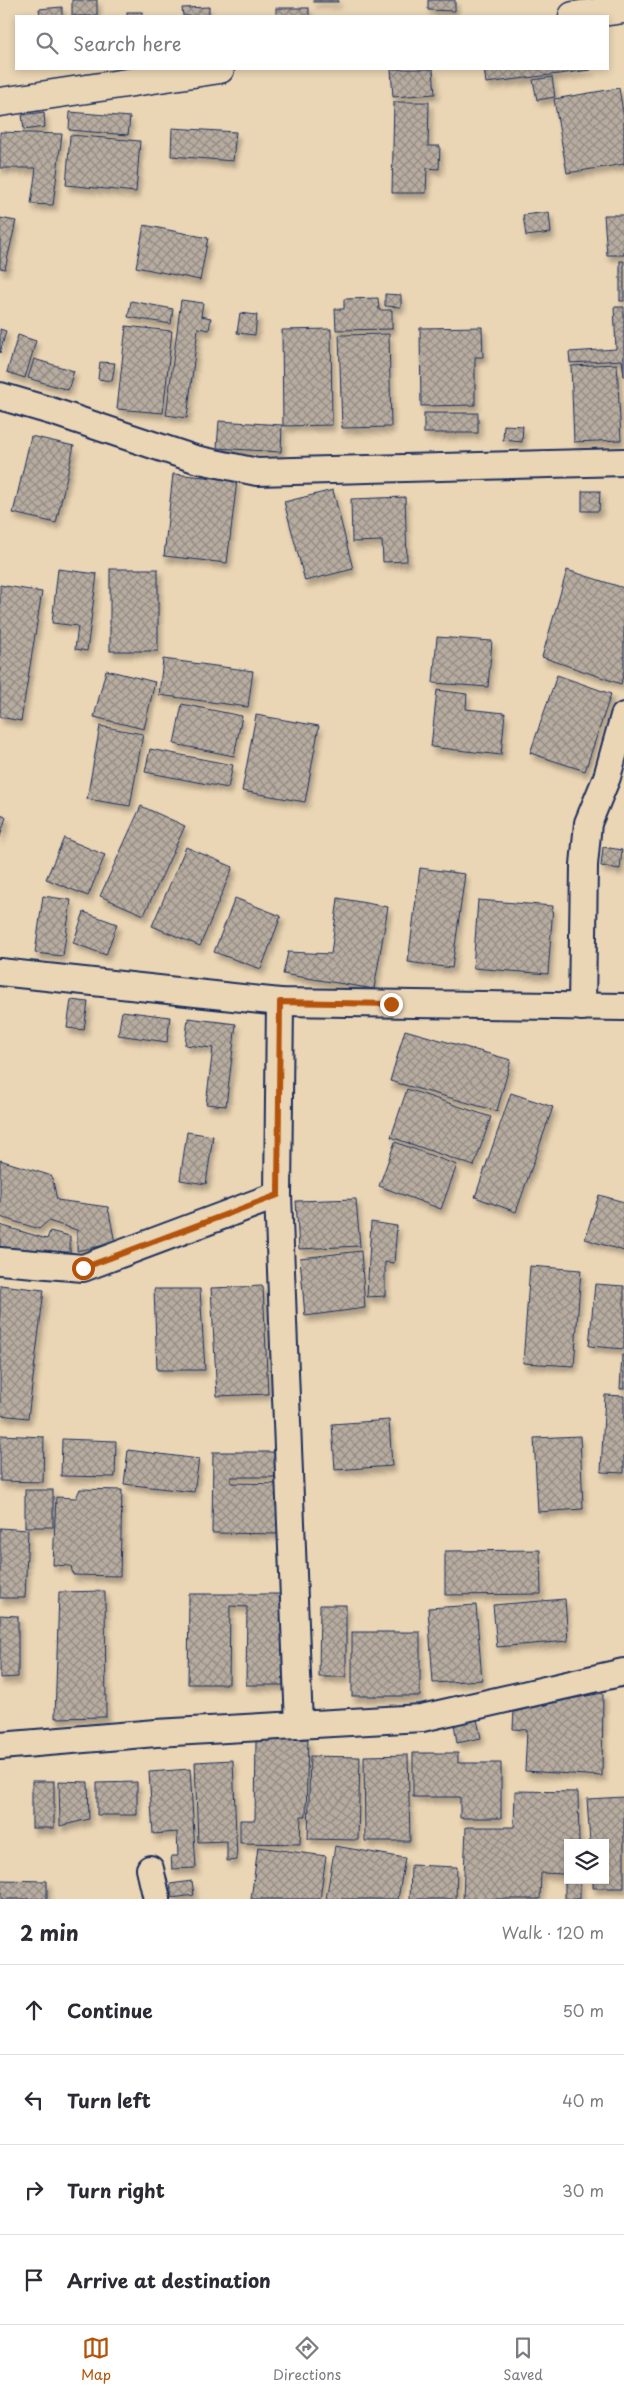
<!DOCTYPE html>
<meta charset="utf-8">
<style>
:root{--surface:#fff;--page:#f7f7f7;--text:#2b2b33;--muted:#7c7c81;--line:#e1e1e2;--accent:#b45309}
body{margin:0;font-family:"Playpen Sans",sans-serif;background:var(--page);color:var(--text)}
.controls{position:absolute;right:15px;bottom:15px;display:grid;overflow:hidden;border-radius:0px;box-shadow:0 2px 8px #0003}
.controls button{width:45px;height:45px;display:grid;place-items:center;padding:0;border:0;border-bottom:1px solid var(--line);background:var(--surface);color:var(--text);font:25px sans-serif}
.stop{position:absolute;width:15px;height:15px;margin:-11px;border:4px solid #b45309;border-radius:50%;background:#fff}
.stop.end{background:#b45309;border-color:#fff;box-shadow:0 1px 5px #0008}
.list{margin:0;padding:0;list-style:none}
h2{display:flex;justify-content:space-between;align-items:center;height:65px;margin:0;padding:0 20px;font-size:21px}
h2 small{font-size:16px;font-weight:400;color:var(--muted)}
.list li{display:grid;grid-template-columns:32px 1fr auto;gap:15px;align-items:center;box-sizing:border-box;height:90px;padding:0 20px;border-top:1px solid var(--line)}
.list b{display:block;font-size:19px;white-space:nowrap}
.list em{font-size:16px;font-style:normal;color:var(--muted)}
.icon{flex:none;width:28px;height:28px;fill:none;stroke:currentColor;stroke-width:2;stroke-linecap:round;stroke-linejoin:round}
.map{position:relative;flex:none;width:624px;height:1899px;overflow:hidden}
.search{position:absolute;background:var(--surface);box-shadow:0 2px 8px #0003;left:15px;right:15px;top:15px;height:55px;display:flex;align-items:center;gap:12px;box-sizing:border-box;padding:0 18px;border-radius:0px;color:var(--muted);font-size:19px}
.sheet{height:425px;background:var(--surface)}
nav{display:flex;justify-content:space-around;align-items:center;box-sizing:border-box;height:70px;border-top:1px solid var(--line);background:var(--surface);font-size:14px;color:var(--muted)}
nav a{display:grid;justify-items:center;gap:2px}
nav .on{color:var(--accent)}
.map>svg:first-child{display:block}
.building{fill:url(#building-cross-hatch);stroke:#1b2f5e;filter:url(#shadow)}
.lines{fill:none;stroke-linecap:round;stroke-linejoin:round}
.street-casing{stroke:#1b2f5e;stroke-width:30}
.secondary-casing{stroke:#1b2f5e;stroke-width:31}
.street{stroke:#ead5b4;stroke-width:26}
.secondary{stroke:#ead5b4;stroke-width:28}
.route{stroke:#b45309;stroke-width:6}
</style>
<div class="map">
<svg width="624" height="1899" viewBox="0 0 624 1899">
<defs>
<pattern id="building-cross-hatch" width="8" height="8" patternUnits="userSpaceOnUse" patternTransform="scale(1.25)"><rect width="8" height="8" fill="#b7ac9f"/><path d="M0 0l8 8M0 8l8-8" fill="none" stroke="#948c85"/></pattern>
<filter id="shadow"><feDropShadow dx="3" dy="5.5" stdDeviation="2.5" flood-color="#0004"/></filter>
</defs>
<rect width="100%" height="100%" fill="#ead5b4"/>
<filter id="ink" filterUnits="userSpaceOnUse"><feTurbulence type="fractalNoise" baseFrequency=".02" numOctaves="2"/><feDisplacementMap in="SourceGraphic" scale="10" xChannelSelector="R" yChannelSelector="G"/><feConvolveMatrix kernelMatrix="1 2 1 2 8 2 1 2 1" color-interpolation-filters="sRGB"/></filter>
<g filter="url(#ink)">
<g class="building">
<rect x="72" y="0" width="25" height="16"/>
<rect x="314" y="0" width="24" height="2"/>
<path d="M428 0H455V11L428 10Z"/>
<path d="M62 7V16H40L39 9Z"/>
<path d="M209 7V16H183L182 8Z"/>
<rect x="276" y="8" width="33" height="8"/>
<rect x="127" y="12" width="15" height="4"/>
<path d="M391 69H433L435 94 393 97Z"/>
<path d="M484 69H591V70L486 83Z"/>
<path d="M552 77 555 97 537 100 533 80Z"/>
<path d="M619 88 624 118V164L567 173 554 99Z"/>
<path d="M394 102H429L428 146H440L439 169 427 168 426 193H392Z"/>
<path d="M44 112 45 127 24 130 22 115Z"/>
<path d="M70 112 130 117 128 135 69 130Z"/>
<path d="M172 128 236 132 233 161 171 156Z"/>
<path d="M0 132 62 134 53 205 31 204 36 168H0Z"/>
<path d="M70 135 140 141 136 192 66 185Z"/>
<path d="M549 212 551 233 526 236 523 215Z"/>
<path d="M604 215H624V255H607Z"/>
<path d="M0 218 16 221 5 269 0 268Z"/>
<path d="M144 225 208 238 200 280 136 267Z"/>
<rect x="620" y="261" width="4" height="40"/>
<path d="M385 294 401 295V307L385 306Z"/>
<path d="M378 298 379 310H392V329L336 330 335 309H344V299Z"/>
<path d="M181 300 203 303 201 316 211 318 209 330 198 328 187 418 166 415Z"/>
<path d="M131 301 173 309 171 324 128 317Z"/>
<path d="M614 307H624V377L622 360 570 363 569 352 616 349Z"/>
<path d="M240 313 257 315 255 335 237 333Z"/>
<path d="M126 326 172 331 163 413 117 409Z"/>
<path d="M482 327 483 357H475V405L421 406 420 328Z"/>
<path d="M0 329 6 331 0 353Z"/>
<path d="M331 329 332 425 283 426 282 330Z"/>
<path d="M389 334 391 427 342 428 339 335Z"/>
<path d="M18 335 36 341 25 378 7 372Z"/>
<path d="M34 359 74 371 68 390 28 378Z"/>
<path d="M100 362 115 363 112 381 98 379Z"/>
<path d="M617 364 621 440 574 442 571 366Z"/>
<rect x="424" y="413" width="54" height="20"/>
<path d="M219 421 282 425 281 452 217 448Z"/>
<path d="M504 425 523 426 522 442 503 440Z"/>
<path d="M31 436 74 446 56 523 13 513Z"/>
<path d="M173 474 237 480 227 563 164 556Z"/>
<path d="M333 490 353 569 305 581 284 502Z"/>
<path d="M582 491H600L599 511H582Z"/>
<path d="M405 497 407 561 383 562 382 541 352 542 351 499Z"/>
<path d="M58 569 97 574 87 651 75 649 78 626 52 623Z"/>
<rect x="110" y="569" width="48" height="82"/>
<path d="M567 570 624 588V671L621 684 542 657Z"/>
<path d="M0 585 42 592 21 721 0 717Z"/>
<path d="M437 637 492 641 488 687 433 683Z"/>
<path d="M163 659 253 671 248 707 159 695Z"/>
<path d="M106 670 155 682 144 729 94 717Z"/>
<path d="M557 675 611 694 585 771 530 753Z"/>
<path d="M437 690 467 694 466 709 505 713 501 755 431 747Z"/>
<path d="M182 704 242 716 234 756 174 744Z"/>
<path d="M256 715 319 726 305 802 242 791Z"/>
<path d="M100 726 143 734 130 806 87 799Z"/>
<path d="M150 749 233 765 228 788 145 772Z"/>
<path d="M141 806 185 826 144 915 100 896Z"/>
<path d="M0 815 6 817 0 837Z"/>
<path d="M64 838 105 855 88 896 46 879Z"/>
<path d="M186 847 233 867 200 946 152 926Z"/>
<path d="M603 847 622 850 620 869 601 866Z"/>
<path d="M420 868 465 874 452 968 408 962Z"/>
<path d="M43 896 71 900 63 956 35 953Z"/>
<path d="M235 898 281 916 261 969 214 952Z"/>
<path d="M338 898 388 907 374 989 283 974 288 952 331 954Z"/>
<path d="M478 900 553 906 548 974 473 968Z"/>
<path d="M84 912 117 924 106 955 73 943Z"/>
<path d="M71 1000 88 1002 84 1030 67 1028Z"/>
<path d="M122 1011 170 1017 167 1042 118 1035Z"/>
<path d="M188 1018 236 1024 226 1106 206 1104 213 1048 185 1045Z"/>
<path d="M405 1030 511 1060 497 1111 390 1081Z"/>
<path d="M407 1089 491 1117 474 1166 391 1137Z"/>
<path d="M511 1093 553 1107 516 1212 475 1197Z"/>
<path d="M187 1132 213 1136 206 1184 180 1180Z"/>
<path d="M395 1142 457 1165 441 1209 379 1186Z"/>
<path d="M0 1160 52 1176 57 1200 108 1207 115 1243 77 1251V1230L48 1221 39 1229 0 1217Z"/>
<path d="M599 1195 624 1202V1251L585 1239Z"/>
<path d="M356 1199 360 1246 299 1249 296 1201Z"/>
<path d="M371 1222 397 1226 394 1263 385 1262V1296L367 1297Z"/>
<path d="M0 1225 47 1239 50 1231 70 1236V1254L0 1248Z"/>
<path d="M361 1251 365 1308 305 1316 300 1258Z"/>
<path d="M530 1266 581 1270 574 1366 523 1363Z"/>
<path d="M595 1284 624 1286V1349L589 1346Z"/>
<path d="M0 1285 44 1290 28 1418 0 1415Z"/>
<path d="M263 1286 268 1394 217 1396 211 1288Z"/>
<path d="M154 1289H200L205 1370H157Z"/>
<path d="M622 1355H624V1389H620Z"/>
<path d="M605 1395 624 1396V1473L601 1472Z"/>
<path d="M389 1420 392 1466 335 1470 332 1424Z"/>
<path d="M0 1435 44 1437 43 1482 0 1481Z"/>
<path d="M580 1436 583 1509 538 1512 534 1438Z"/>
<path d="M62 1439 116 1441 115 1477 61 1476Z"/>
<path d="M128 1450 199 1459 194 1492 124 1484Z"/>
<path d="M213 1452H284V1477H231V1483L285 1484V1534L212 1533Z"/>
<path d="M80 1489 122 1490 120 1576 73 1575 71 1566 53 1565 56 1497 76 1498Z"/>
<rect x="25" y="1490" width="28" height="37"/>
<path d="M0 1528 28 1530 25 1598H0Z"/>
<path d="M540 1550 541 1594 445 1595V1551Z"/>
<path d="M105 1591 106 1717 55 1718 59 1592Z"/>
<path d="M189 1594H284L283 1685H246L247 1607 230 1606 229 1684H188Z"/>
<path d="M565 1599 568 1641 497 1647 493 1605Z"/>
<path d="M320 1605H346V1677H319Z"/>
<path d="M476 1605 482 1680 433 1683 428 1608Z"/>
<path d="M0 1615 18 1616V1677L0 1678Z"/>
<rect x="352" y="1632" width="68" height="64"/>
<path d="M603 1693 602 1776 525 1771 527 1730 513 1729 514 1709Z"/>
<path d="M477 1719 481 1738 457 1743 454 1723Z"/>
<path d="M256 1738 308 1739 306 1816H301L300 1844 240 1843V1820H255Z"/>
<path d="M413 1753H458V1763H501V1818H460V1797H413Z"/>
<path d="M408 1755 410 1841H365L364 1756Z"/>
<path d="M310 1756 360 1757 358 1840 308 1839Z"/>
<path d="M233 1760 237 1860 227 1861V1841L198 1842 195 1762Z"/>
<path d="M190 1769 196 1868 172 1869 171 1856H178L177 1832 153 1834 149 1772Z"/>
<rect x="32" y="1781" width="22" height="47"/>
<path d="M59 1781 88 1782 89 1819 60 1826Z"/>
<path d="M137 1782V1815H97V1783Z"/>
<path d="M515 1791 578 1792 579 1843H568V1880H580V1899H565V1874L541 1873 540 1899H463L466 1827H514Z"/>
<path d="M624 1797V1888H593V1880H605V1843H590L587 1799Z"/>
<path d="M335 1846 405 1858 398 1899H326Z"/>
<path d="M258 1847 326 1856 320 1899H251Z"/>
<path d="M411 1865 457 1867 456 1899H410Z"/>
<path d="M1 1880 47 1881V1899H1Z"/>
<path d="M192 1881 194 1895 172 1898 170 1884Z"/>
</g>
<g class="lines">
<g class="street-casing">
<g id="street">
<path d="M0 396 51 411 195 459 257 472 624 462"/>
<path d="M0 972 280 1002 624 1007"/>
<path d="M280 1002 278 1195 299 1725"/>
<path d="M582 1007 584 865 588 823 607 777 624 716"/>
<path d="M0 1261 83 1268 278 1195"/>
<path d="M0 1746 156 1733 422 1718 624 1672"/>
<path d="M150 1869 157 1899"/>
</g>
</g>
<g class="secondary-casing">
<g id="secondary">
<path d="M573 16 624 9"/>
<path d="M0 102 220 69"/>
</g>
</g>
<use href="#street" class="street"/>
<use href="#secondary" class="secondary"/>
</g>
</g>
<g class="lines" filter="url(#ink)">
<path class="route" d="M83 1268 278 1195 280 1002 391 1004"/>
</g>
</svg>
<div class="controls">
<button><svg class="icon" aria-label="layers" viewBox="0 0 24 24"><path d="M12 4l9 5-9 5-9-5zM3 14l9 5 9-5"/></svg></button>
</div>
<div class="stop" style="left:83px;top:1268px"></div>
<div class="stop end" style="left:391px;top:1004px"></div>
<div class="search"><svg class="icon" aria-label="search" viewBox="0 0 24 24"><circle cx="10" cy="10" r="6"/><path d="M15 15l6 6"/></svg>Search here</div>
</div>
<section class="sheet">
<h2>2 min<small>Walk · 120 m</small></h2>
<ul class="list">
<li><svg class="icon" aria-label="ahead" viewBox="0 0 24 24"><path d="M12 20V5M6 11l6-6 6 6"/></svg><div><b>Continue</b></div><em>50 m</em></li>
<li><svg class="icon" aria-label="left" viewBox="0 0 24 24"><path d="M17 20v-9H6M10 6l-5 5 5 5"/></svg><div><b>Turn left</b></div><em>40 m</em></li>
<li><svg class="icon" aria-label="right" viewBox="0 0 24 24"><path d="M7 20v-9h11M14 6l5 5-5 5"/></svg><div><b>Turn right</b></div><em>30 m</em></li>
<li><svg class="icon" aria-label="arrive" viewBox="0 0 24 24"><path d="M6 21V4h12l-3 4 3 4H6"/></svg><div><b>Arrive at destination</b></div></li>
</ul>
</section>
<nav>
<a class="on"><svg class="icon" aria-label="map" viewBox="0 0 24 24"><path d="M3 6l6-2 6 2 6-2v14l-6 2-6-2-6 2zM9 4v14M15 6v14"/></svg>Map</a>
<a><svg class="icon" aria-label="directions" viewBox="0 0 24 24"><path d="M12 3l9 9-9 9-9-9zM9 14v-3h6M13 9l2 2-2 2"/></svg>Directions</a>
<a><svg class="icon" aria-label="saved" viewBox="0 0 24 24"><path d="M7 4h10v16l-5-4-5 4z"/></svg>Saved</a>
</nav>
